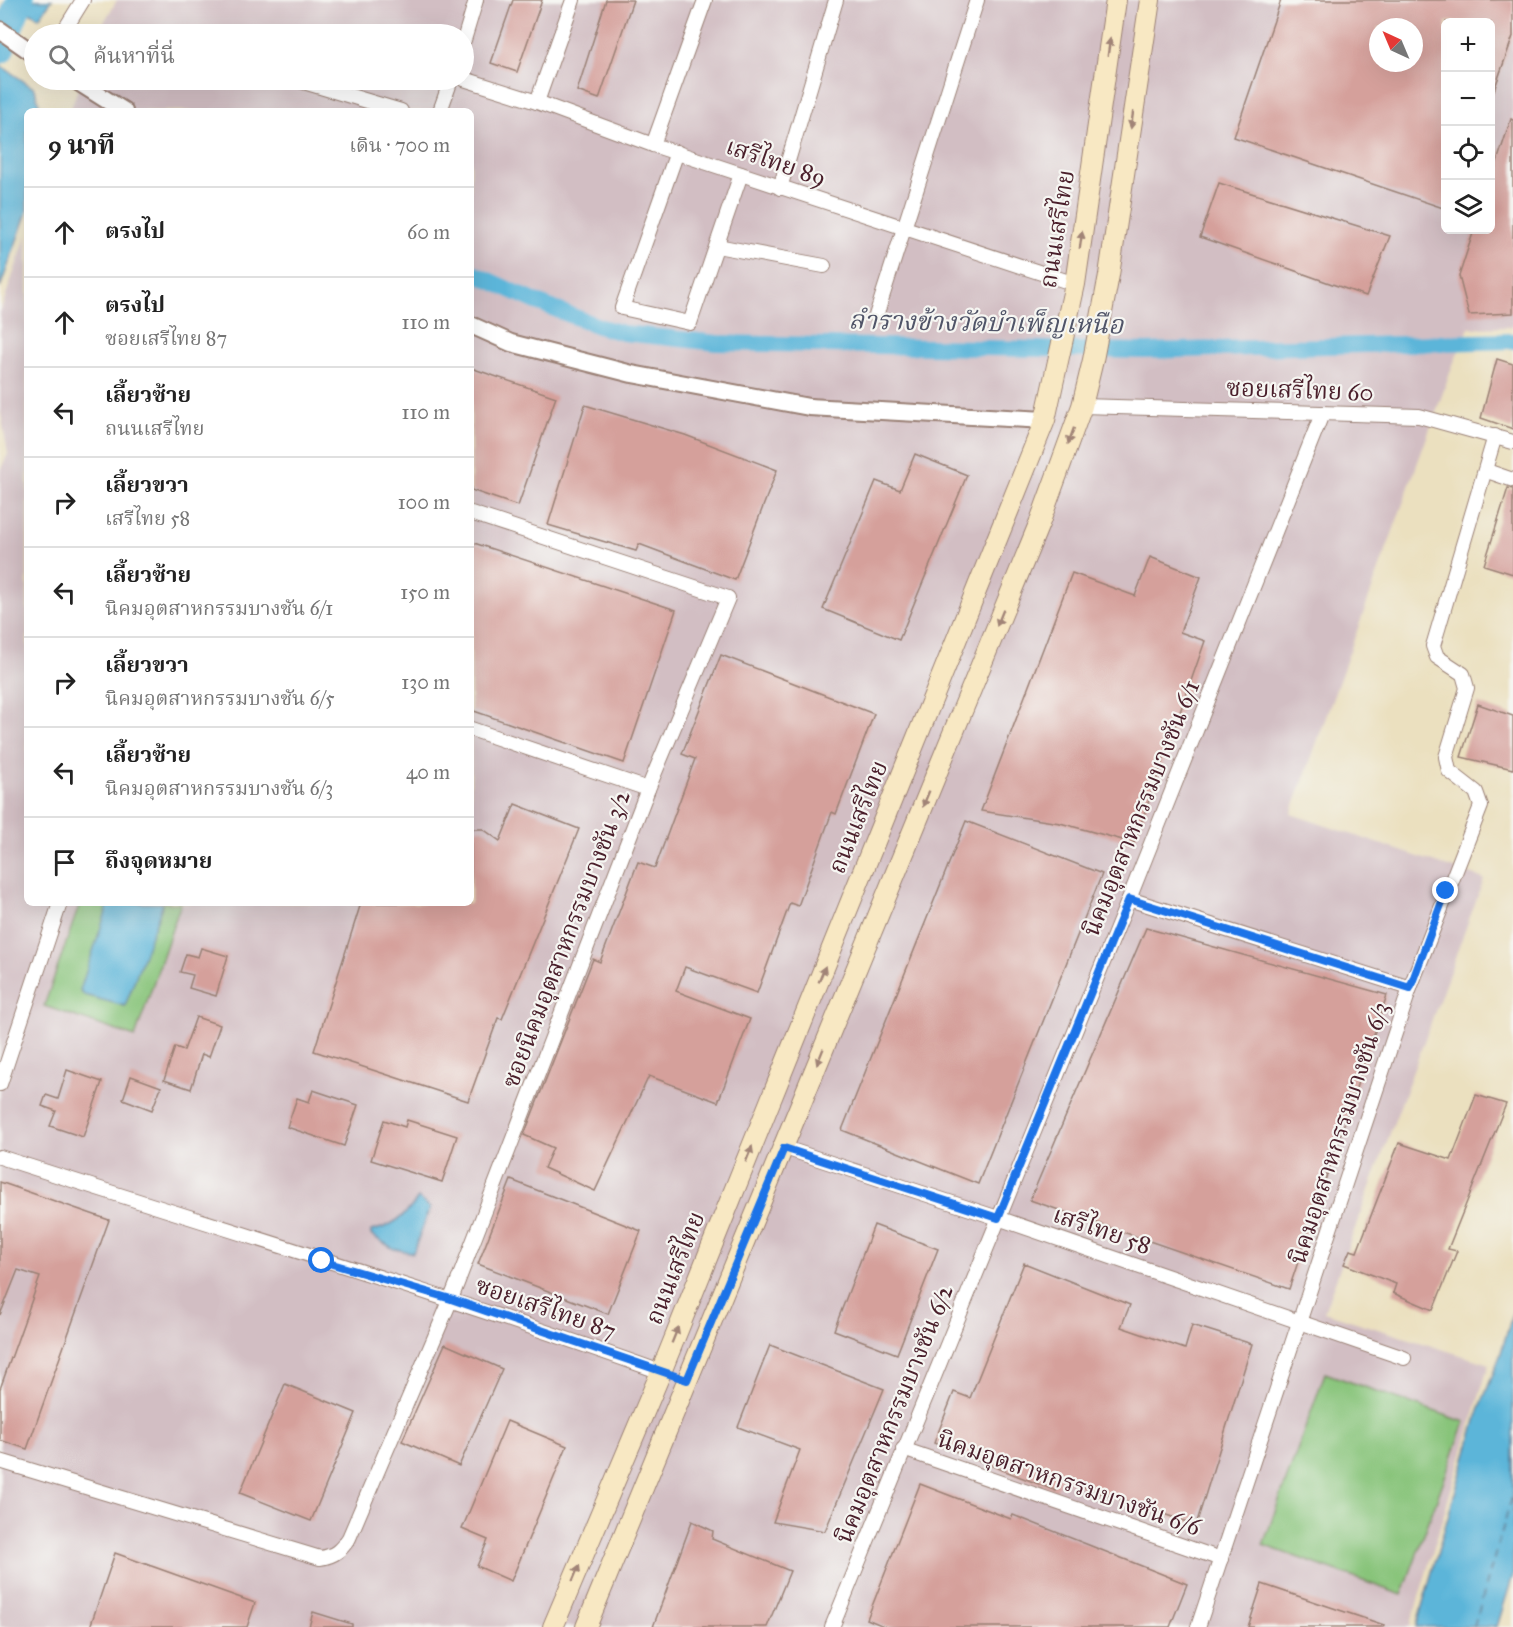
<!DOCTYPE html>
<html lang="th">
<meta charset="utf-8">
<style>
:root{--surface:#fff;--page:#f6f6f6;--text:#222;--muted:#767676;--line:#e0e0e0}
body{margin:0;font-family:"IM FELL Great Primer","Noto Serif Thai",serif;background:var(--page);color:var(--text)}
.controls{position:absolute;right:18px;top:18px;display:grid;overflow:hidden;border-radius:9px;box-shadow:0 6px 24px #0002}
.controls button{width:54px;height:54px;display:grid;place-items:center;padding:0;border:0;border-bottom:2px solid var(--line);background:var(--surface);color:var(--text);font:30px sans-serif}
.compass{position:absolute;left:1369px;top:18px;width:54px;height:54px;border-radius:50%;background:var(--surface);box-shadow:0 6px 24px #0002;rotate:316deg}
.stop{position:absolute;width:18px;height:18px;margin:-14px;border:4px solid #1a73e8;border-radius:50%;background:#fff}
.stop.end{background:#1a73e8;border-color:#fff;box-shadow:0 2px 6px #0008}
.list{margin:0;padding:0;list-style:none}
h2{display:flex;justify-content:space-between;align-items:center;height:78px;margin:0;padding:0 24px;font-size:26px}
h2 small{font-size:20px;font-weight:400;color:var(--muted)}
.list li{display:grid;grid-template-columns:39px 1fr auto;gap:18px;align-items:center;box-sizing:border-box;height:90px;padding:0 24px;border-top:2px solid var(--line)}
.list b{display:block;font-size:22px;white-space:nowrap}
.list p{margin:0;font-size:20px;white-space:nowrap;color:var(--muted)}
.list em{font-size:20px;font-style:normal;color:var(--muted)}
.icon{flex:none;width:33px;height:33px;fill:none;stroke:currentColor;stroke-width:2;stroke-linecap:round;stroke-linejoin:round}
.map{position:relative;flex:none;width:1513px;height:1627px;overflow:hidden}
.search{position:absolute;background:var(--surface);box-shadow:0 6px 24px #0002;left:24px;top:24px;width:450px;height:66px;display:flex;align-items:center;gap:15px;box-sizing:border-box;padding:0 21px;border-radius:33px;color:var(--muted);font-size:22px}
.panel{position:absolute;background:var(--surface);box-shadow:0 6px 24px #0002;left:24px;top:108px;width:450px;height:798px;border-radius:9px}
.map>svg:first-child{display:block}
.industrial{fill:#d2bec3;fill-rule:evenodd}
.green{fill:#88c47a;stroke:#697252;stroke-width:1.5}
.water{fill:#5bb5d9;stroke:#526a82;stroke-width:1.5}
.lines{fill:none;stroke-linecap:round;stroke-linejoin:round}
.canal{stroke:#5bb5d9;stroke-width:16}
.river{stroke:#5bb5d9;stroke-width:28}
.ferry{stroke:#505468;stroke-width:1.5;stroke-dasharray:8 6;stroke-linecap:butt}
.building{fill:#d5a09b;fill-rule:evenodd}
.minor-casing{stroke:#9a8075;stroke-width:16}
.tertiary-casing{stroke:#9a8075;stroke-width:20}
.secondary-casing{stroke:#9a8075;stroke-width:22}
.minor{stroke:#fff;stroke-width:14}
.tertiary{stroke:#fff;stroke-width:16}
.secondary{stroke:#f8e8c3;stroke-width:20}
.oneway{fill:#a18477}
.route{stroke:#1a73e8;stroke-width:8}
.labels{text-anchor:middle;dominant-baseline:central;stroke-width:4.5;stroke-linejoin:round;paint-order:stroke}
.street-label{font-size:24px;fill:#4a1f2b;stroke:#f6f6f2}
.water-label{font-size:26px;font-style:italic;fill:#505468;stroke:#f6f6f2}
</style>
<div class="map">
<svg width="1513" height="1627" viewBox="0 0 1513 1627">
<rect width="100%" height="100%" fill="#f6f6f2"/>
<filter id="ink" filterUnits="userSpaceOnUse"><feTurbulence type="fractalNoise" baseFrequency=".0167" numOctaves="2"/><feDisplacementMap in="SourceGraphic" scale="12" xChannelSelector="R" yChannelSelector="G"/><feConvolveMatrix kernelMatrix="1 2 1 2 8 2 1 2 1" color-interpolation-filters="sRGB"/></filter>
<filter id="wash" filterUnits="userSpaceOnUse"><feTurbulence type="fractalNoise" baseFrequency=".008" numOctaves="4" result="noise"/><feDisplacementMap in="SourceGraphic" scale="24" xChannelSelector="R" yChannelSelector="G"/><feGaussianBlur stdDeviation="1.35" result="paint"/><feColorMatrix in="noise" values="0 0 0 0 0 0 0 0 0 0 0 0 0 0 0 0 0 1.4 0 .05"/><feComposite in="paint" operator="in"/></filter>
<g filter="url(#wash)">
<rect width="100%" height="100%" fill="#ebe0bf"/>
<path class="industrial" d="M117 0H1513V327L1469 328 1454 362 1291 814 1484 879 1324 1312 1489 1364 1410 1627H0V470L8 454 0 409V312L27 235V903H471V111H70L81 80H464V34H97ZM1446 22H1490V230H1446ZM1378 27H1414V63H1378Z"/>
<g class="green">
<path d="M80 903H109L81 993 125 1006 163 903H181L135 1037 44 1006Z"/>
<path d="M1325 1373 1465 1422 1402 1595 1263 1545Z"/>
</g>
<g class="water">
<path d="M11 0H52L39 18Z"/>
<path d="M0 65 35 89 41 111H27V212L0 288Z"/>
<path d="M109 903H163L125 1006 84 995 80 990Z"/>
<path d="M418 1198 430 1208 413 1253 394 1249 371 1235V1231C391 1227 407 1215 418 1198Z"/>
<path d="M1513 1312V1575L1497 1627H1416L1479 1410 1500 1356Z"/>
</g>
<g class="lines">
<path class="canal" d="M471 272 534 301 601 327 623 333 717 343 1145 351 1513 341"/>
<path class="river" d="M0 50 20 0"/>
<path class="ferry" d="M1474 1627 1513 1493"/>
</g>
<g id="blocks">
<g class="building">
<path d="M513 0H542L517 72 491 63Z"/>
<path d="M606 0H633L599 99 577 91Z"/>
<path d="M1281 0H1513V36L1492 96 1491 22H1446V209L1234 137ZM1378 27H1414V63H1378Z"/>
<path d="M1511 119 1513 120V313L1469 315 1459 276 1474 230H1491V180Z"/>
<path d="M1219 183 1390 236 1366 296 1200 237Z"/>
<path d="M1497 359 1513 364V429L1481 418Z"/>
<path d="M471 368 556 397 518 506 471 490Z"/>
<path d="M585 405 685 435 777 470 735 580 639 544 636 551 548 525Z"/>
<path d="M915 454 967 475 899 640 823 609 876 481 900 490Z"/>
<path d="M1508 488 1513 489V574L1484 565Z"/>
<path d="M471 542 676 610 624 763 471 710Z"/>
<path d="M1150 557 1201 577 1180 632 1205 641 1134 843 1060 823 981 811 1072 573 1135 596Z"/>
<path d="M721 655 874 714 836 814 832 812 798 906 790 903 757 993 685 967 676 991 750 1019 718 1102 649 1076 595 1191 544 1168 553 1148 524 1135 593 959 600 962 638 862 655 868 695 759 682 754Z"/>
<path d="M1478 704 1513 716V769L1461 757Z"/>
<path d="M515 804 579 829 502 1019 498 1018 468 1101 314 1051 361 903H471V829H483L500 841Z"/>
<path d="M966 821 1102 874 978 1184 842 1130Z"/>
<path d="M1146 928 1387 995 1289 1289 1030 1200Z"/>
<path d="M201 948 228 956 216 996 189 988 193 975 180 972 186 954 198 957Z"/>
<path d="M196 1017 220 1025 209 1057 202 1054 191 1089 164 1080 175 1047 184 1050Z"/>
<path d="M67 1070 102 1082 83 1137 50 1126 56 1111 42 1106 46 1095 58 1099Z"/>
<path d="M131 1076 161 1087 152 1110 123 1099Z"/>
<path d="M313 1090 358 1105 344 1146 287 1127 297 1098 309 1102Z"/>
<path d="M1476 1095 1506 1104 1448 1249 1457 1251 1433 1310 1393 1293 1396 1284 1344 1264 1350 1250 1357 1252 1399 1143 1451 1160Z"/>
<path d="M384 1120 405 1127 407 1120 457 1136 442 1182 371 1160Z"/>
<path d="M511 1180 641 1231 608 1314 478 1264Z"/>
<path d="M0 1182 109 1220 27 1449 0 1440V1389L40 1277 18 1270 0 1315Z"/>
<path d="M874 1225 938 1249 897 1354 834 1330Z"/>
<path d="M1024 1263 1130 1305 1121 1327 1185 1349 1192 1325 1252 1344 1196 1525 1060 1479 1056 1491 934 1443 954 1392 970 1398Z"/>
<path d="M445 1344 502 1369 459 1466 402 1441Z"/>
<path d="M770 1345 884 1389 825 1531 773 1522 800 1450 738 1427Z"/>
<path d="M285 1384 356 1413 311 1521 240 1493Z"/>
<path d="M507 1421 567 1446 511 1581 477 1566 488 1540 462 1529Z"/>
<path d="M920 1484 1011 1519 1013 1515 1187 1584 1170 1627H886L867 1619Z"/>
<path d="M692 1521 713 1531 712 1539 790 1571 767 1627H653Z"/>
<path d="M115 1553 255 1603 247 1627H90Z"/>
<path d="M1262 1584 1384 1625 1383 1627H1248Z"/>
<path d="M313 1612 352 1624V1627H309Z"/>
</g>
</g>
</g>
<g filter="url(#ink)">
<use href="#blocks" fill-opacity="0" stroke="#9a8075" stroke-width="1.5"/>
<g class="lines">
<g class="minor-casing">
<g id="minor">
<path d="M62 34 83 0"/>
<path d="M464 40 476 0"/>
<path d="M464 79 537 102 653 145 1075 284"/>
<path d="M297 80 401 111"/>
<path d="M537 102 573 0"/>
<path d="M440 111 451 80"/>
<path d="M653 145 705 0"/>
<path d="M677 152 622 308 690 323 741 174"/>
<path d="M780 188 836 0"/>
<path d="M717 246 824 266"/>
<path d="M876 316 977 0"/>
<path d="M1082 406 1419 416 1513 442"/>
<path d="M1487 471 1513 480"/>
<path d="M471 729 648 789"/>
<path d="M1129 899 1410 988"/>
<path d="M0 1084 60 903"/>
<path d="M785 1148 998 1218 1404 1358"/>
<path d="M0 1157C220 1228 443 1294 661 1372"/>
<path d="M903 1449 1221 1559"/>
<path d="M0 1461 320 1558C335 1556 341 1550 349 1538L451 1299 648 789 728 598 471 513"/>
<path d="M832 1627 1129 899 1322 414"/>
<path d="M1198 1627 1410 988 1481 806 1476 792 1449 771 1446 757 1467 688 1463 674 1437 657 1433 646 1495 436"/>
</g>
</g>
<g class="tertiary-casing">
<g id="tertiary">
<path d="M0 30 34 54"/>
<path d="M75 80 124 111"/>
<path d="M471 325 511 343 632 374 809 407 1045 420"/>
</g>
</g>
<g class="secondary-casing">
<g id="secondary">
<path d="M553 1627 661 1372 1045 420 1075 284 1116 0"/>
<path d="M586 1627 1039 524 1082 406 1093 360 1109 275 1150 0"/>
</g>
</g>
<use href="#minor" class="minor"/>
<use href="#tertiary" class="tertiary"/>
<use href="#secondary" class="secondary"/>
</g>
<defs><path id="oneway-solid" d="M-6-.8H1V-3.2L6.5 0L1 3.2V.8H-6Z" transform="scale(1.5)"/></defs>
<g class="oneway">
<use href="#oneway-solid" transform="translate(1109 47) rotate(-82)"/>
<use href="#oneway-solid" transform="translate(1132 120) rotate(98)"/>
<use href="#oneway-solid" transform="translate(1081 240) rotate(-82)"/>
<use href="#oneway-solid" transform="translate(1071 436) rotate(110)"/>
<use href="#oneway-solid" transform="translate(1000 618) rotate(112)"/>
<use href="#oneway-solid" transform="translate(926 799) rotate(112)"/>
<use href="#oneway-solid" transform="translate(822 974) rotate(-68)"/>
<use href="#oneway-solid" transform="translate(820 1057) rotate(112)"/>
<use href="#oneway-solid" transform="translate(749 1154) rotate(-68)"/>
<use href="#oneway-solid" transform="translate(675 1335) rotate(-68)"/>
<use href="#oneway-solid" transform="translate(576 1573) rotate(-67)"/>
</g>
</g>
<g class="lines" filter="url(#ink)">
<path class="route" d="M322 1261 451 1299 687 1380 784 1148 998 1218 1129 899 1410 988 1446 891"/>
</g>
<g class="labels">
<g class="street-label">
<text transform="translate(776 162) rotate(19)">เสรีไทย 89</text>
<text transform="translate(1057 229) rotate(-81)">ถนนเสรีไทย</text>
<text transform="translate(1300 390) rotate(2)">ซอยเสรีไทย 60</text>
<text transform="translate(1141 808) rotate(-68)">นิคมอุตสาหกรรมบางชัน 6/1</text>
<text transform="translate(858 817) rotate(-68)">ถนนเสรีไทย</text>
<text transform="translate(566 939) rotate(-69)">ซอยนิคมอุตสาหกรรมบางชัน 3/2</text>
<text transform="translate(1339 1133) rotate(-72)">นิคมอุตสาหกรรมบางชัน 6/3</text>
<text transform="translate(1102 1230) rotate(19)">เสรีไทย 58</text>
<text transform="translate(675 1268) rotate(-68)">ถนนเสรีไทย</text>
<text transform="translate(546 1308) rotate(19)">ซอยเสรีไทย 87</text>
<text transform="translate(894 1414) rotate(-68)">นิคมอุตสาหกรรมบางชัน 6/2</text>
<text transform="translate(1069 1483) rotate(19)">นิคมอุตสาหกรรมบางชัน 6/6</text>
</g>
<g class="water-label">
<text transform="translate(986 322) rotate(1)">ลำรางข้างวัดบำเพ็ญเหนือ</text>
</g>
</g>
</svg>
<div class="controls">
<button>+</button>
<button>−</button>
<button><svg class="icon" aria-label="locate" viewBox="0 0 24 24"><circle cx="12" cy="12" r="6"/><path d="M12 2v4M12 18v4M2 12h4M18 12h4"/></svg></button>
<button><svg class="icon" aria-label="layers" viewBox="0 0 24 24"><path d="M12 4l9 5-9 5-9-5zM3 14l9 5 9-5"/></svg></button>
</div>
<svg class="compass" viewBox="-18 -18 36 36"><path d="M0-13l5 13h-10z" fill="#e53935"/><path d="M0 13l5-13h-10z" fill="#767676"/></svg>
<div class="stop" style="left:322px;top:1261px"></div>
<div class="stop end" style="left:1446px;top:891px"></div>
<div class="search"><svg class="icon" aria-label="search" viewBox="0 0 24 24"><circle cx="10" cy="10" r="6"/><path d="M15 15l6 6"/></svg>ค้นหาที่นี่</div>
<section class="panel">
<h2>9 นาที<small>เดิน · 700 m</small></h2>
<ul class="list">
<li><svg class="icon" aria-label="ahead" viewBox="0 0 24 24"><path d="M12 20V5M6 11l6-6 6 6"/></svg><div><b>ตรงไป</b></div><em>60 m</em></li>
<li><svg class="icon" aria-label="ahead" viewBox="0 0 24 24"><path d="M12 20V5M6 11l6-6 6 6"/></svg><div><b>ตรงไป</b><p>ซอยเสรีไทย 87</p></div><em>110 m</em></li>
<li><svg class="icon" aria-label="left" viewBox="0 0 24 24"><path d="M17 20v-9H6M10 6l-5 5 5 5"/></svg><div><b>เลี้ยวซ้าย</b><p>ถนนเสรีไทย</p></div><em>110 m</em></li>
<li><svg class="icon" aria-label="right" viewBox="0 0 24 24"><path d="M7 20v-9h11M14 6l5 5-5 5"/></svg><div><b>เลี้ยวขวา</b><p>เสรีไทย 58</p></div><em>100 m</em></li>
<li><svg class="icon" aria-label="left" viewBox="0 0 24 24"><path d="M17 20v-9H6M10 6l-5 5 5 5"/></svg><div><b>เลี้ยวซ้าย</b><p>นิคมอุตสาหกรรมบางชัน 6/1</p></div><em>150 m</em></li>
<li><svg class="icon" aria-label="right" viewBox="0 0 24 24"><path d="M7 20v-9h11M14 6l5 5-5 5"/></svg><div><b>เลี้ยวขวา</b><p>นิคมอุตสาหกรรมบางชัน 6/5</p></div><em>130 m</em></li>
<li><svg class="icon" aria-label="left" viewBox="0 0 24 24"><path d="M17 20v-9H6M10 6l-5 5 5 5"/></svg><div><b>เลี้ยวซ้าย</b><p>นิคมอุตสาหกรรมบางชัน 6/3</p></div><em>40 m</em></li>
<li><svg class="icon" aria-label="arrive" viewBox="0 0 24 24"><path d="M6 21V4h12l-3 4 3 4H6"/></svg><div><b>ถึงจุดหมาย</b></div></li>
</ul>
</section>
</div>
